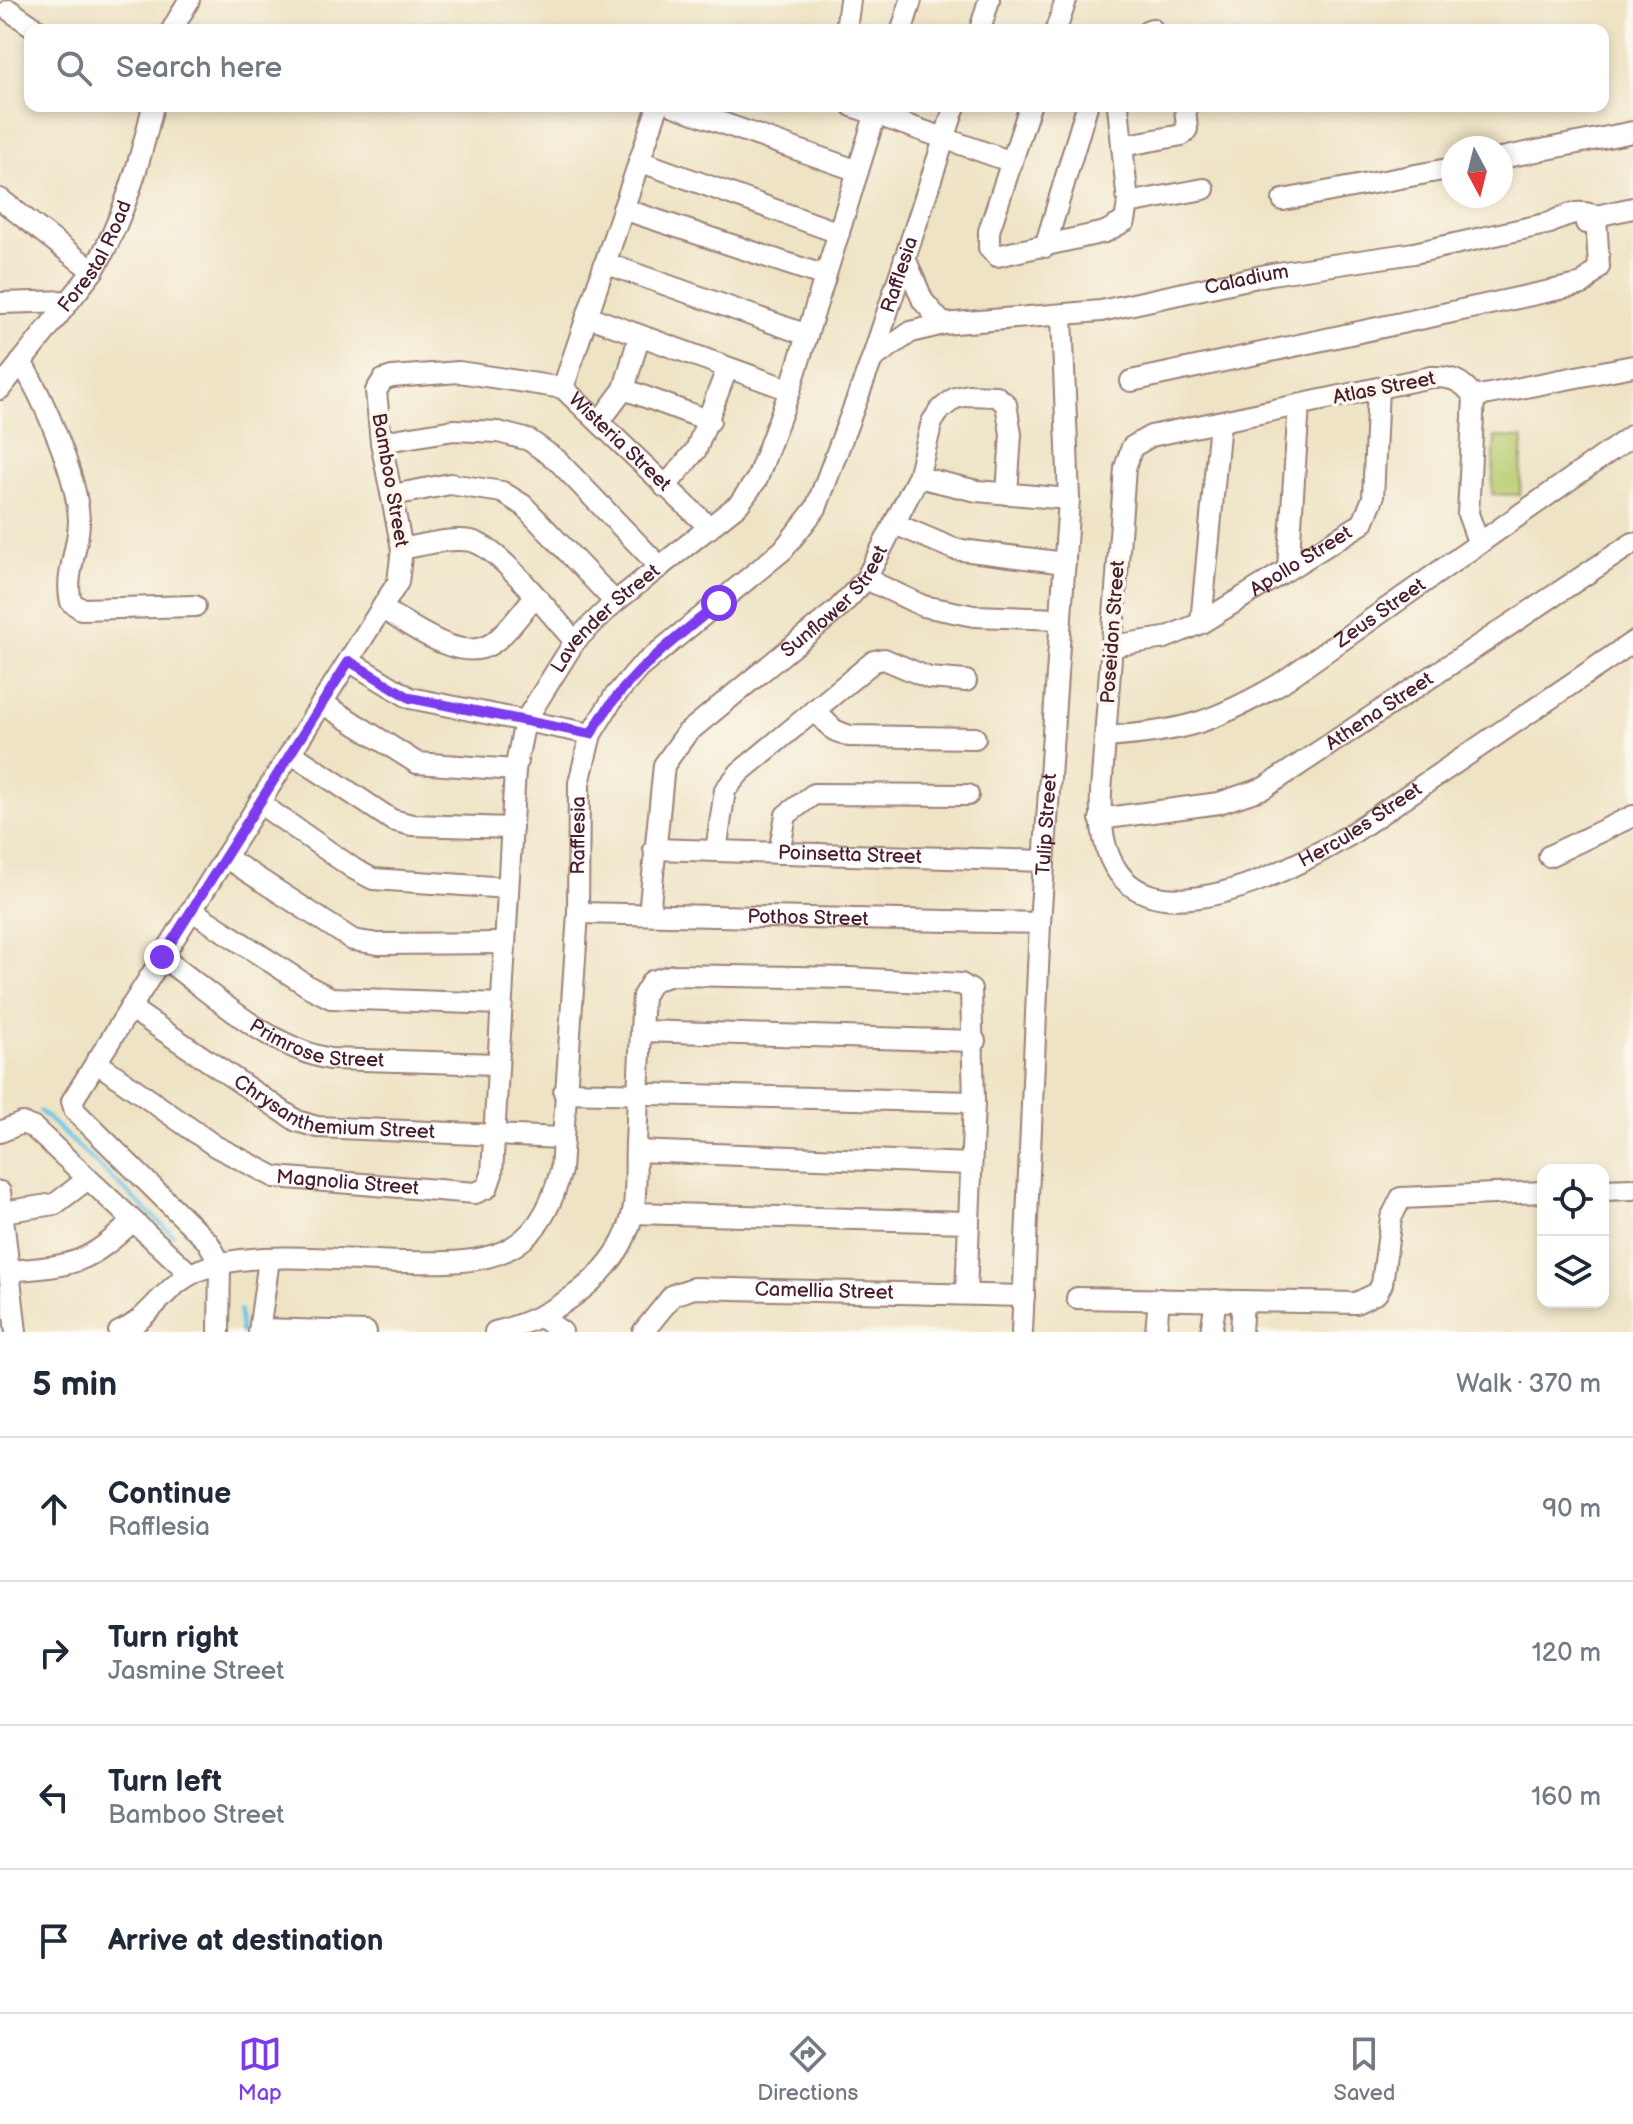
<!DOCTYPE html>
<meta charset="utf-8">
<style>
:root{--surface:#fff;--page:#f6f6f7;--text:#1f2937;--muted:#747a83;--line:#e0e1e3;--accent:#7c3aed}
body{margin:0;font-family:"Balsamiq Sans",sans-serif;background:var(--page);color:var(--text)}
.controls{position:absolute;right:24px;bottom:24px;display:grid;overflow:hidden;border-radius:16px;box-shadow:0 4px 12px #0003}
.controls button{width:72px;height:72px;display:grid;place-items:center;padding:0;border:0;border-bottom:2px solid var(--line);background:var(--surface);color:var(--text);font:40px sans-serif}
.compass{position:absolute;left:1441px;top:136px;width:72px;height:72px;border-radius:50%;background:var(--surface);box-shadow:0 4px 12px #0003;rotate:173deg}
.stop{position:absolute;width:24px;height:24px;margin:-18px;border:6px solid #7c3aed;border-radius:50%;background:#fff}
.stop.end{background:#7c3aed;border-color:#fff;box-shadow:0 2px 8px #0008}
.list{margin:0;padding:0;list-style:none}
h2{display:flex;justify-content:space-between;align-items:center;height:104px;margin:0;padding:0 32px;font-size:34px}
h2 small{font-size:26px;font-weight:400;color:var(--muted)}
.list li{display:grid;grid-template-columns:52px 1fr auto;gap:24px;align-items:center;box-sizing:border-box;height:144px;padding:0 32px;border-top:2px solid var(--line)}
.list b{display:block;font-size:30px;white-space:nowrap}
.list p{margin:0;font-size:26px;white-space:nowrap;color:var(--muted)}
.list em{font-size:26px;font-style:normal;color:var(--muted)}
.icon{flex:none;width:44px;height:44px;fill:none;stroke:currentColor;stroke-width:2;stroke-linecap:round;stroke-linejoin:round}
.map{position:relative;flex:none;width:1633px;height:1332px;overflow:hidden}
.search{position:absolute;background:var(--surface);box-shadow:0 4px 12px #0003;left:24px;right:24px;top:24px;height:88px;display:flex;align-items:center;gap:20px;box-sizing:border-box;padding:0 28px;border-radius:16px;color:var(--muted);font-size:30px}
.sheet{height:680px;background:var(--surface)}
nav{display:flex;justify-content:space-around;align-items:center;box-sizing:border-box;height:112px;border-top:2px solid var(--line);background:var(--surface);font-size:22px;color:var(--muted)}
nav a{display:grid;justify-items:center;gap:4px}
nav .on{color:var(--accent)}
.map>svg:first-child{display:block}
.green{fill:#b7cc70;stroke:#80764e;stroke-width:2}
.lines{fill:none;stroke-linecap:round;stroke-linejoin:round}
.stream{stroke:#67c4e5;stroke-width:4}
.minor-casing{stroke:#9c8178;stroke-width:24}
.minor{stroke:#fff;stroke-width:20}
.route{stroke:#7c3aed;stroke-width:10}
.labels{text-anchor:middle;dominant-baseline:central;stroke-width:7;stroke-linejoin:round;paint-order:stroke}
.street-label{font-size:20px;fill:#4a1f2b;stroke:#fbf7ec}
</style>
<div class="map">
<svg width="1633" height="1332" viewBox="0 0 1633 1332">
<rect width="100%" height="100%" fill="#fbf7ec"/>
<filter id="ink" filterUnits="userSpaceOnUse"><feTurbulence type="fractalNoise" baseFrequency=".0125" numOctaves="2"/><feDisplacementMap in="SourceGraphic" scale="16" xChannelSelector="R" yChannelSelector="G"/><feConvolveMatrix kernelMatrix="1 2 1 2 8 2 1 2 1" color-interpolation-filters="sRGB"/></filter>
<filter id="wash" filterUnits="userSpaceOnUse"><feTurbulence type="fractalNoise" baseFrequency=".006" numOctaves="4" result="noise"/><feDisplacementMap in="SourceGraphic" scale="32" xChannelSelector="R" yChannelSelector="G"/><feGaussianBlur stdDeviation="1.8" result="paint"/><feColorMatrix in="noise" values="0 0 0 0 0 0 0 0 0 0 0 0 0 0 0 0 0 1.4 0 .05"/><feComposite in="paint" operator="in"/></filter>
<g filter="url(#wash)">
<rect width="100%" height="100%" fill="#eee3c4"/>
<path class="green" d="M1495 437 1523 438 1520 495 1492 494Z"/>
<g class="lines">
<g class="stream">
<path d="M40 1111 173 1235"/>
<path d="M240 1310 241 1332"/>
</g>
</g>
</g>
<g filter="url(#ink)">
<g class="lines">
<g class="minor-casing">
<g id="minor">
<path d="M9 10 38 30"/>
<path d="M172 30 189 0"/>
<path d="M846 30 850 0"/>
<path d="M902 30 911 0"/>
<path d="M980 30 989 0"/>
<path d="M1056 30 1066 0"/>
<path d="M1149 30 1152 29"/>
<path d="M674 106 858 171"/>
<path d="M852 106 1012 162"/>
<path d="M1030 106 989 231V248L997 256 1105 232 1125 221 1128 203 1118 106"/>
<path d="M1122 146 1182 135 1187 129 1185 106"/>
<path d="M1501 158 1633 132"/>
<path d="M639 161 839 233"/>
<path d="M0 199 93 271"/>
<path d="M1283 200 1453 168"/>
<path d="M1128 203 1204 189"/>
<path d="M623 209 825 276"/>
<path d="M1586 223 1596 216 1633 208"/>
<path d="M1045 247 1087 106"/>
<path d="M905 258 923 301 943 324"/>
<path d="M605 263 807 335"/>
<path d="M0 303 69 301"/>
<path d="M587 316 790 390"/>
<path id="s1" d="M872 359 911 332 943 324 1101 311 1271 274 1414 253 1550 223C1567 214 1578 209 1596 216"/>
<path d="M21 362C44 399 78 478 79 521 79 547 64 577 71 602L81 609 195 606"/>
<path d="M1131 381 1583 284 1599 267 1596 216"/>
<path d="M563 388 658 106"/>
<path id="s2" d="M0 389 93 271C123 221 140 162 153 106"/>
<path d="M624 389 710 421"/>
<path id="s3" d="M1474 397C1463 381 1451 376 1431 377L1151 436 1132 447 1125 468 1101 792C1093 965 1260 888 1348 836L1633 642"/>
<path d="M1474 397 1633 366"/>
<path d="M1474 397 1468 514 1479 544"/>
<path d="M600 421 624 389 639 337"/>
<path d="M381 442 454 430 498 432 529 440 557 460 660 567"/>
<path d="M918 477 977 491 1069 499"/>
<path d="M665 487 696 450 727 369"/>
<path d="M393 495 450 484 502 492 523 505 615 602"/>
<path d="M895 524 954 549 1065 563"/>
<path d="M402 549C424 545 449 537 471 541 500 547 553 618 575 641"/>
<path d="M1288 569 1299 405"/>
<path d="M866 579 923 606 974 616 1061 619"/>
<path d="M382 609C410 624 459 664 491 644 507 634 521 612 534 598"/>
<path d="M1201 623 1220 422"/>
<path id="s4" d="M1112 646 1165 638 1201 623 1363 523 1373 498 1378 388"/>
<path d="M349 661 410 698 591 734"/>
<path d="M322 703 417 763 515 770"/>
<path d="M814 710 834 730 849 736 975 738"/>
<path id="s5" d="M1105 737C1182 732 1215 722 1281 683L1633 435"/>
<path d="M291 753 392 820 412 825 512 828"/>
<path d="M259 803 354 869 373 879 508 888"/>
<path id="s6" d="M1100 819 1219 803 1264 788 1633 543"/>
<path id="s7" d="M654 849 1044 861"/>
<path d="M716 851 725 790 740 772 874 661 884 659 929 678 966 681"/>
<path d="M779 853 786 815 814 794 968 795"/>
<path d="M1549 856 1633 816"/>
<path d="M225 857 353 940 378 944 505 943"/>
<path d="M191 910 311 988 331 998 501 1004"/>
<path id="s8" d="M578 913 1040 923"/>
<path id="s9" d="M649 914 664 765 687 733 838 609 866 579 918 477 932 422 940 410 955 398 969 395 996 396 1006 404 1011 434 1007 494"/>
<path id="s10" d="M162 957C214 995 266 1046 330 1059L498 1064"/>
<path id="s11" d="M130 1008 297 1121 317 1127 562 1138"/>
<path d="M641 1031 975 1041"/>
<path id="s12" d="M96 1062 215 1146 275 1177 475 1193 487 1188 492 1174 515 770 525 721 575 641 615 602 739 504 757 479 790 390 878 106"/>
<path d="M564 1092 974 1102"/>
<path d="M0 1132 22 1123 34 1128 189 1273"/>
<path d="M636 1151 971 1164"/>
<path d="M1603 1190 1633 1189"/>
<path d="M0 1192 16 1332"/>
<path d="M2 1212 55 1204 88 1179"/>
<path d="M633 1213 967 1222"/>
<path d="M9 1271C73 1265 85 1266 133 1221"/>
<path d="M1077 1298 1356 1303 1377 1293 1382 1284 1391 1218 1401 1198 1543 1192"/>
<path d="M541 1317 562 1332"/>
<path d="M260 1329 366 1332"/>
<path id="s13" d="M119 1332C158 1316 163 1277 218 1264 271 1251 351 1261 407 1262 488 1264 538 1260 561 1170L578 913 579 783 591 734 614 697 639 668 783 550 816 508 872 359 955 106"/>
<path id="s14" d="M219 1332 220 1263 208 1242 75 1111 72 1101 398 582 402 549 381 442 376 391 383 380 392 377 459 372 563 388 710 528"/>
<path d="M259 1332 269 1259"/>
<path d="M495 1332C553 1318 620 1275 633 1212 637 1191 635 1166 636 1144 638 1095 640 1045 643 996L652 981 673 975 850 978 961 984 971 990 974 1102 966 1294"/>
<path id="s15" d="M643 1332 673 1295 694 1288 1024 1296"/>
<path id="s16" d="M1022 1332 1040 923 1069 499 1062 316"/>
<path d="M1156 1332 1159 1299"/>
<path d="M1211 1332 1216 1300"/>
<path d="M1241 1332 1243 1301"/>
</g>
</g>
<use href="#minor" class="minor"/>
</g>
</g>
<g class="lines" filter="url(#ink)">
<path class="route" d="M162 957 349 661 410 698 591 734C624 676 668 645 719 603"/>
</g>
<g class="labels">
<g class="street-label">
<text stroke="none"><textPath href="#s2" startOffset="164">Forestal Road</textPath></text>
<text stroke="none"><textPath href="#s13" startOffset="1520">Rafflesia</textPath></text>
<text stroke="none"><textPath href="#s1" startOffset="388">Caladium</textPath></text>
<text transform="translate(1384 388) rotate(-11)">Atlas Street</text>
<text stroke="none"><textPath href="#s14" startOffset="1370">Wisteria Street</textPath></text>
<text transform="translate(390 480) rotate(80)">Bamboo Street</text>
<text stroke="none"><textPath href="#s4" startOffset="210">Apollo Street</textPath></text>
<text stroke="none"><textPath href="#s9" startOffset="388">Sunflower Street</textPath></text>
<text stroke="none"><textPath href="#s5" startOffset="308">Zeus Street</textPath></text>
<text stroke="none"><textPath href="#s12" startOffset="1028">Lavender Street</textPath></text>
<text transform="translate(1113 632) rotate(-86)">Poseidon Street</text>
<text stroke="none"><textPath href="#s6" startOffset="306">Athena Street</textPath></text>
<text stroke="none"><textPath href="#s16" startOffset="508">Tulip Street</textPath></text>
<text stroke="none"><textPath href="#s3" startOffset="1056">Hercules Street</textPath></text>
<text stroke="none"><textPath href="#s13" startOffset="848">Rafflesia</textPath></text>
<text stroke="none"><textPath href="#s7" startOffset="196">Poinsetta Street</textPath></text>
<text stroke="none"><textPath href="#s8" startOffset="230">Pothos Street</textPath></text>
<text stroke="none"><textPath href="#s10" startOffset="182">Primrose Street</textPath></text>
<text stroke="none"><textPath href="#s11" startOffset="234">Chrysanthemium Street</textPath></text>
<text stroke="none"><textPath href="#s12" startOffset="286">Magnolia Street</textPath></text>
<text stroke="none"><textPath href="#s15" startOffset="200">Camellia Street</textPath></text>
</g>
</g>
</svg>
<div class="controls">
<button><svg class="icon" aria-label="locate" viewBox="0 0 24 24"><circle cx="12" cy="12" r="6"/><path d="M12 2v4M12 18v4M2 12h4M18 12h4"/></svg></button>
<button><svg class="icon" aria-label="layers" viewBox="0 0 24 24"><path d="M12 4l9 5-9 5-9-5zM3 14l9 5 9-5"/></svg></button>
</div>
<svg class="compass" viewBox="-18 -18 36 36"><path d="M0-13l5 13h-10z" fill="#e53935"/><path d="M0 13l5-13h-10z" fill="#747a83"/></svg>
<div class="stop" style="left:719px;top:603px"></div>
<div class="stop end" style="left:162px;top:957px"></div>
<div class="search"><svg class="icon" aria-label="search" viewBox="0 0 24 24"><circle cx="10" cy="10" r="6"/><path d="M15 15l6 6"/></svg>Search here</div>
</div>
<section class="sheet">
<h2>5 min<small>Walk · 370 m</small></h2>
<ul class="list">
<li><svg class="icon" aria-label="ahead" viewBox="0 0 24 24"><path d="M12 20V5M6 11l6-6 6 6"/></svg><div><b>Continue</b><p>Rafflesia</p></div><em>90 m</em></li>
<li><svg class="icon" aria-label="right" viewBox="0 0 24 24"><path d="M7 20v-9h11M14 6l5 5-5 5"/></svg><div><b>Turn right</b><p>Jasmine Street</p></div><em>120 m</em></li>
<li><svg class="icon" aria-label="left" viewBox="0 0 24 24"><path d="M17 20v-9H6M10 6l-5 5 5 5"/></svg><div><b>Turn left</b><p>Bamboo Street</p></div><em>160 m</em></li>
<li><svg class="icon" aria-label="arrive" viewBox="0 0 24 24"><path d="M6 21V4h12l-3 4 3 4H6"/></svg><div><b>Arrive at destination</b></div></li>
</ul>
</section>
<nav>
<a class="on"><svg class="icon" aria-label="map" viewBox="0 0 24 24"><path d="M3 6l6-2 6 2 6-2v14l-6 2-6-2-6 2zM9 4v14M15 6v14"/></svg>Map</a>
<a><svg class="icon" aria-label="directions" viewBox="0 0 24 24"><path d="M12 3l9 9-9 9-9-9zM9 14v-3h6M13 9l2 2-2 2"/></svg>Directions</a>
<a><svg class="icon" aria-label="saved" viewBox="0 0 24 24"><path d="M7 4h10v16l-5-4-5 4z"/></svg>Saved</a>
</nav>
